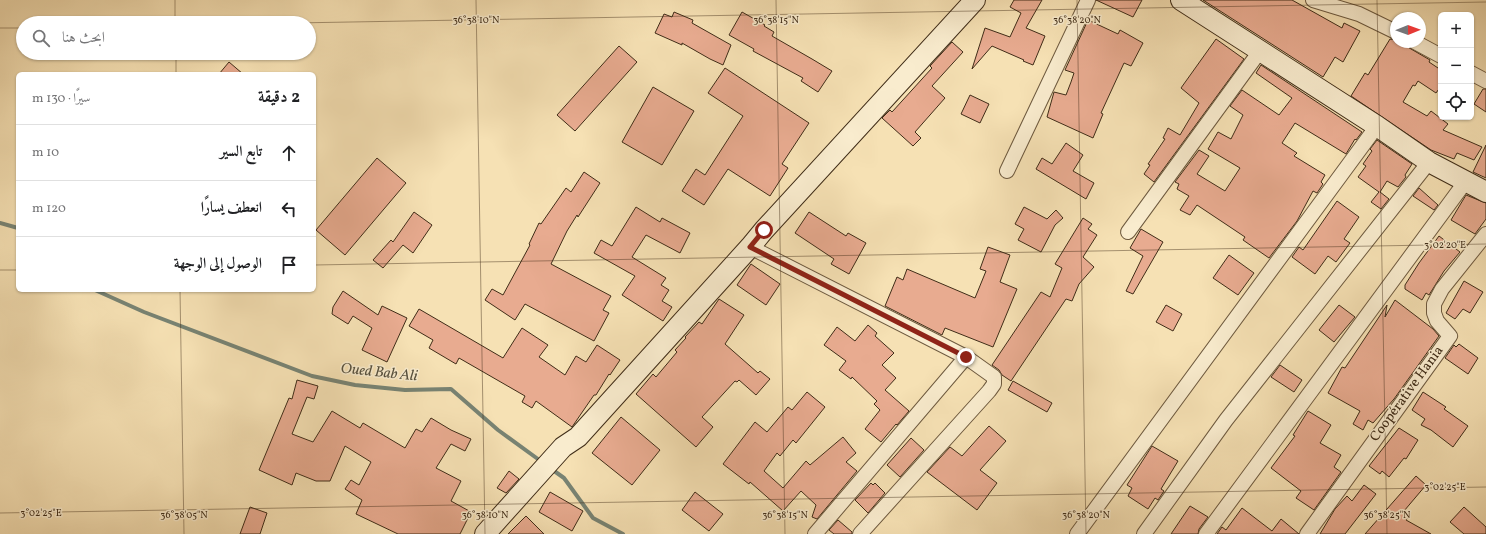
<!DOCTYPE html>
<html lang="ar">
<meta charset="utf-8">
<style>
:root{--surface:#fff;--page:#f6f6f6;--text:#202124;--muted:#757577;--line:#e0e0e0}
body{margin:0;font-family:Vollkorn,Amiri,serif;background:var(--page);color:var(--text);direction:rtl}
.controls{position:absolute;right:12px;top:12px;display:grid;overflow:hidden;border-radius:6px;box-shadow:0 1px 3px #0004}
.controls button{width:36px;height:36px;display:grid;place-items:center;padding:0;border:0;border-bottom:1px solid var(--line);background:var(--surface);color:var(--text);font:20px sans-serif}
.compass{position:absolute;left:1390px;top:12px;width:36px;height:36px;border-radius:50%;background:var(--surface);box-shadow:0 1px 3px #0004;rotate:89deg}
.stop{position:absolute;width:12px;height:12px;margin:-9px;border:3px solid #8f2418;border-radius:50%;background:#fff}
.stop.end{background:#8f2418;border-color:#fff;box-shadow:0 1px 4px #0008}
.list{margin:0;padding:0;list-style:none}
h2{display:flex;justify-content:space-between;align-items:center;height:52px;margin:0;padding:0 16px;font-size:17px}
h2 small{font-size:13px;font-weight:400;color:var(--muted)}
.list li{display:grid;grid-template-columns:26px 1fr auto;gap:12px;align-items:center;box-sizing:border-box;height:56px;padding:0 16px;border-top:1px solid var(--line)}
.list b{display:block;font-size:15px;white-space:nowrap}
.list em{font-size:13px;font-style:normal;color:var(--muted)}
.icon{flex:none;width:22px;height:22px;fill:none;stroke:currentColor;stroke-width:2;stroke-linecap:round;stroke-linejoin:round}
.map{position:relative;flex:none;width:1486px;height:534px;overflow:hidden;direction:ltr}
.search{position:absolute;background:var(--surface);box-shadow:0 1px 3px #0004;left:16px;top:16px;width:300px;height:44px;display:flex;align-items:center;gap:10px;box-sizing:border-box;padding:0 14px;border-radius:22px;color:var(--muted);font-size:15px}
.panel{position:absolute;background:var(--surface);box-shadow:0 1px 3px #0004;left:16px;top:72px;width:300px;height:220px;border-radius:6px;direction:rtl}
.map>svg:first-child{display:block}
.lines{fill:none;stroke-linecap:round;stroke-linejoin:round}
.stream{stroke:#788373;stroke-width:4}
.building{fill:#e8ab90;stroke:#402d18}
.street-casing{stroke:#6e5a3f;stroke-width:16}
.secondary-casing{stroke:#402d18;stroke-width:22}
.street{stroke:#f9ecce;stroke-width:14}
.secondary{stroke:#f9ecce;stroke-width:20}
.route{stroke:#8f2418;stroke-width:5}
.ticks{fill:none;stroke:#402d18;stroke-width:1;stroke-opacity:0.45}
.labels{text-anchor:middle;dominant-baseline:central;stroke-width:3;stroke-linejoin:round;paint-order:stroke}
.street-label{font-size:14px;fill:#402d18;stroke:#f9ecce}
.water-label{font-size:15px;font-style:italic;fill:#57513e;stroke:#f9ecce}
.ticks-label{font-size:10px;text-anchor:middle;fill:#402d18;stroke:#f9ecce;stroke-width:3;stroke-linejoin:round;paint-order:stroke}
</style>
<div class="map">
<svg width="1486" height="534" viewBox="0 0 1486 534">
<rect width="100%" height="100%" fill="#f6e1b4"/>
<filter id="stains"><feTurbulence type="fractalNoise" baseFrequency=".005" numOctaves="4"/><feColorMatrix values="0 0 0 0 .2 0 0 0 0 .09 0 0 0 0 .02 0 0 0 .5 -.17"/></filter>
<radialGradient id="worn" r=".72"><stop offset=".6" stop-color="#630" stop-opacity="0"/><stop offset="1" stop-color="#630" stop-opacity=".3"/></radialGradient>
<g class="lines">
<g class="stream">
<path d="M0 223 18 228"/>
<path d="M95 290 144 312 312 376 355 385 405 390 451 389 498 430 542 462"/>
<path d="M550 468 564 478 593 518 623 534"/>
</g>
</g>
<g class="building">
<path d="M1014 0H1042L1026 28 1045 36 1033 65 1023 61 1024 60 992 46 972 69 985 28 1010 37 1021 13 1010 7Z"/>
<path d="M1096 0H1142L1133 17Z"/>
<path d="M1203 0H1292L1342 28 1344 23 1360 31 1343 62 1335 57 1323 77Z"/>
<path d="M674 12 693 20 692 23 731 45 723 65 710 59 682 43V45L655 33 664 14 672 17Z"/>
<path d="M742 12 765 25 764 26 774 32 772 36 812 59 832 71 818 92 801 81 803 78 753 51 754 49 729 35Z"/>
<path d="M1088 20 1118 34 1120 30 1143 43 1131 66 1124 63 1101 113 1103 114 1093 138 1047 117 1054 92 1066 95 1071 82 1074 73 1065 70Z"/>
<path d="M1216 39 1244 59 1154 182 1144 174 1150 165 1148 164 1165 139 1163 138 1168 128 1180 135 1199 103 1181 88Z"/>
<path d="M1390 39 1396 40V42H1399L1430 60 1429 62 1441 70V86L1436 93 1418 81 1415 86 1413 85 1403 102 1427 116 1431 111 1448 124 1443 130 1482 147 1474 160 1457 153 1454 159 1431 150 1351 96 1365 73 1368 75Z"/>
<path d="M952 42 963 52 932 86 945 98 915 132 921 138 913 146 882 118 890 110 892 112 932 68 930 66Z"/>
<path d="M619 46 637 62 575 131 557 115Z"/>
<path d="M229 62 243 74H219Z"/>
<path d="M1261 65 1362 132 1356 140 1355 139 1346 154 1295 123 1282 143 1297 153 1294 156 1325 175 1321 182 1323 184 1317 193 1313 191 1297 221 1269 258 1243 240 1245 237 1197 205 1190 215 1180 210 1189 196 1177 189 1179 184 1175 182 1199 150 1209 156 1197 174 1225 191 1240 168 1208 149 1218 132 1231 139 1243 115 1230 106 1242 90 1279 115 1292 98 1256 73Z"/>
<path d="M725 68 809 123 782 164 788 168 770 196 728 169 704 205 682 191 696 169 705 175 743 116 708 93Z"/>
<path d="M653 87 694 111 662 165 622 142Z"/>
<path d="M1483 89H1486V112L1474 104Z"/>
<path d="M970 95 989 104 980 123 961 114Z"/>
<path d="M1377 140 1412 164 1405 175 1406 177 1398 187 1387 181 1380 192 1389 199 1381 209 1371 202 1379 192 1358 177 1366 166 1363 164 1372 151 1370 149Z"/>
<path d="M1066 143 1083 155 1073 171 1094 183 1086 199 1036 169 1042 158 1052 164Z"/>
<path d="M1486 145V178L1473 172Z"/>
<path d="M377 158 406 183 345 255 316 230Z"/>
<path d="M584 172 600 183 578 217 577 215 567 231 551 264 611 296 603 310 609 313 594 341 525 304 515 320 485 300 492 289 503 295 530 245 529 244 539 223 541 224 566 188 571 192Z"/>
<path d="M1419 188 1438 205 1434 210 1413 196Z"/>
<path d="M1466 195 1486 203V219L1475 234 1451 220Z"/>
<path d="M1337 201 1359 217 1344 239 1350 243 1336 262 1328 256 1315 274 1292 257 1299 247 1303 250Z"/>
<path d="M636 207 660 222 662 218 690 233 680 253 646 235 632 257 666 278 661 285 669 290 662 301 672 307 663 321 622 295 635 276 594 253 601 240 612 246Z"/>
<path d="M1024 207 1047 219 1056 210 1063 218 1055 225 1041 252 1018 240 1024 229 1015 224Z"/>
<path d="M414 212 432 225 413 253 403 245 383 268 373 260 391 240 393 242Z"/>
<path d="M809 212 846 236 848 233 866 243 849 274 831 264 834 259 795 233Z"/>
<path d="M1083 218 1092 224 1088 229 1097 235 1083 257 1094 267 1079 284 1072 301 1066 299 1011 381 1002 375 999 370 992 365 1041 292 1050 297 1062 268 1055 264Z"/>
<path d="M1141 229 1163 242 1133 294 1126 291 1143 256 1130 248Z"/>
<path d="M1439 236 1460 252 1444 271 1429 295 1426 293 1422 300 1405 289V285L1419 263Z"/>
<path d="M988 247 1010 255 1000 282 1017 289 993 347 945 328 942 335 885 306 897 277 903 280 907 269 975 298 986 271 980 269Z"/>
<path d="M1229 255 1254 273 1238 295 1213 278Z"/>
<path d="M751 264 780 284 766 305 737 285Z"/>
<path d="M1464 281 1483 292 1470 313 1463 309 1455 319 1446 313Z"/>
<path d="M343 291 378 315 382 306 407 318 387 362 362 350 372 328 353 316 348 324 332 314 333 307Z"/>
<path d="M719 299 744 315 725 344 758 373 760 371 770 379 756 395 739 380 737 382 735 381 702 417 713 427 696 447 636 394 653 374 656 377 677 352 675 350 686 338 685 337 699 322 702 324Z"/>
<path d="M1395 300 1433 329 1439 336 1394 399 1373 423 1368 420 1363 430 1353 424 1360 411 1328 393 1342 367 1345 368 1387 305 1385 317Z"/>
<path d="M1166 305 1182 314 1173 331 1156 322Z"/>
<path d="M1339 305 1355 317 1334 342 1319 330Z"/>
<path d="M419 309 503 358 522 328 548 345 539 357 565 375 576 356 586 362 597 345 620 360 610 375 609 374 596 395H594L572 427 536 401 532 408 522 402 525 396 459 358 456 364 429 348 433 340 409 326Z"/>
<path d="M868 325 877 333 875 336 894 353 882 365 896 378 885 390 909 411 897 425 896 424 881 442 865 429 880 410 874 404 877 401 852 377 851 379 839 370 846 361 824 345 837 327 855 341Z"/>
<path d="M1459 344 1478 358 1468 374 1445 358 1454 345 1456 347Z"/>
<path d="M1280 365 1302 380 1294 392 1271 377Z"/>
<path d="M297 380 318 386 314 399 307 397 292 434 313 442 332 411 360 428 363 423 405 448 416 429 422 432 431 418 451 430 471 439 465 451 451 444 436 468 461 481 451 501 471 512 460 534H398L356 514 362 500 345 489 351 480 359 485 371 462 345 446 330 481H316L296 473 292 485 259 470 289 398 292 399Z"/>
<path d="M1013 381 1052 403 1047 412 1008 390Z"/>
<path d="M807 392 825 407 796 443 793 440 780 456 777 453 764 471 783 488 806 461 810 465 843 437 856 453 846 462 857 471 817 519 812 517 816 505 801 491 783 511 750 482 749 484 723 464 755 422 767 432 788 407 792 410Z"/>
<path d="M1423 392 1446 407 1444 409 1468 426 1453 447 1431 430 1421 425 1425 419 1412 410Z"/>
<path d="M1308 411 1331 425 1320 443 1341 455 1334 467 1341 472 1314 510 1296 498 1301 491 1271 468 1295 436 1293 435Z"/>
<path d="M621 417 660 450 632 485 592 453Z"/>
<path d="M989 426 1006 441 980 470 997 483 977 510 927 472 950 447 962 456Z"/>
<path d="M1399 428 1418 440 1406 459 1404 458 1389 477 1382 471 1380 474 1369 466Z"/>
<path d="M911 438 924 450 900 477 887 465Z"/>
<path d="M1152 446 1178 461 1161 489 1164 491 1158 500 1155 498 1148 509 1128 496 1132 488 1127 485Z"/>
<path d="M509 471 519 479 506 493 497 488Z"/>
<path d="M1416 476 1426 485 1404 511 1410 514 1406 520 1431 534H1365Z"/>
<path d="M871 483 873 485 875 483 885 493 868 513 855 500Z"/>
<path d="M1364 485 1376 494 1345 534H1320L1335 509 1347 496 1352 501Z"/>
<path d="M550 492 583 511 572 531 539 512Z"/>
<path d="M695 492 723 514 709 531 682 510Z"/>
<path d="M1190 506 1208 517 1199 529 1198 534H1171Z"/>
<path d="M250 507 267 513 260 534H240Z"/>
<path d="M1464 507 1486 527V534H1464L1450 522Z"/>
<path d="M1242 508 1272 531 1281 519 1299 534H1217L1222 527 1226 530Z"/>
<path d="M526 516 544 534H508Z"/>
<path d="M838 520 852 532V534H834L829 530Z"/>
</g>
<g class="lines">
<g class="street-casing">
<g id="street">
<path d="M1313 0 1359 14 1396 32"/>
<path d="M1415 42 1441 56"/>
<path d="M1471 73 1486 81"/>
<path d="M1007 171 1088 0"/>
<path d="M1128 232 1260 51"/>
<path d="M750 247 966 357 994 377V384L989 391 860 534"/>
<path d="M815 534 966 357"/>
<path d="M1077 534 1377 126"/>
<path d="M1144 534 1226 420 1429 162"/>
<path d="M1206 534 1466 181"/>
<path d="M1307 534 1450 336 1437 321 1434 313V304L1442 289 1486 234"/>
</g>
</g>
<g class="secondary-casing">
<g id="secondary">
<path d="M1181 0 1377 126 1429 162 1486 192"/>
<path d="M485 534 563 447 578 437 750 247 764 230 975 0"/>
</g>
</g>
<use href="#street" class="street"/>
<use href="#secondary" class="secondary"/>
</g>
<g class="lines">
<path class="route" d="M764 230 750 247 966 357"/>
</g>
<path class="ticks" d="M175 0V23M476 0 485 534M776 0 785 534M1077 0 1086 534M1377 0 1387 534M294 23 1486 2M0 28H23M176 53V74M314 265 1486 244M0 270H18M180 290 184 534M0 513 1486 487"/>
<g class="labels">
<g class="street-label">
<text transform="translate(1407 394) rotate(-54)">Coopérative Hania</text>
</g>
<g class="water-label">
<text transform="translate(379 373) rotate(6)">Oued Bab Ali</text>
</g>
</g>
<g class="ticks-label">
<text x="476" y="23">36°38'10"N</text>
<text x="776" y="23">36°38'15"N</text>
<text x="1077" y="23">36°38'20"N</text>
<text x="1445" y="248">3°02'20"E</text>
<text x="1445" y="490">3°02'25"E</text>
<text x="41" y="516">3°02'25"E</text>
<text x="184" y="518">36°38'05"N</text>
<text x="485" y="518">36°38'10"N</text>
<text x="785" y="518">36°38'15"N</text>
<text x="1086" y="518">36°38'20"N</text>
<text x="1387" y="518">36°38'25"N</text>
</g>
<rect width="100%" height="100%" filter="url(#stains)"/>
<rect width="100%" height="100%" fill="url(#worn)"/>
</svg>
<div class="controls">
<button>+</button>
<button>−</button>
<button><svg class="icon" aria-label="locate" viewBox="0 0 24 24"><circle cx="12" cy="12" r="6"/><path d="M12 2v4M12 18v4M2 12h4M18 12h4"/></svg></button>
</div>
<svg class="compass" viewBox="-18 -18 36 36"><path d="M0-13l5 13h-10z" fill="#e53935"/><path d="M0 13l5-13h-10z" fill="#757577"/></svg>
<div class="stop" style="left:764px;top:230px"></div>
<div class="stop end" style="left:966px;top:357px"></div>
<div class="search"><svg class="icon" aria-label="search" viewBox="0 0 24 24"><circle cx="10" cy="10" r="6"/><path d="M15 15l6 6"/></svg>ابحث هنا</div>
<section class="panel">
<h2>2 دقيقة<small>سيرًا · 130 m</small></h2>
<ul class="list">
<li><svg class="icon" aria-label="ahead" viewBox="0 0 24 24"><path d="M12 20V5M6 11l6-6 6 6"/></svg><div><b>تابع السير</b></div><em>10 m</em></li>
<li><svg class="icon" aria-label="left" viewBox="0 0 24 24"><path d="M17 20v-9H6M10 6l-5 5 5 5"/></svg><div><b>انعطف يسارًا</b></div><em>120 m</em></li>
<li><svg class="icon" aria-label="arrive" viewBox="0 0 24 24"><path d="M6 21V4h12l-3 4 3 4H6"/></svg><div><b>الوصول إلى الوجهة</b></div></li>
</ul>
</section>
</div>
